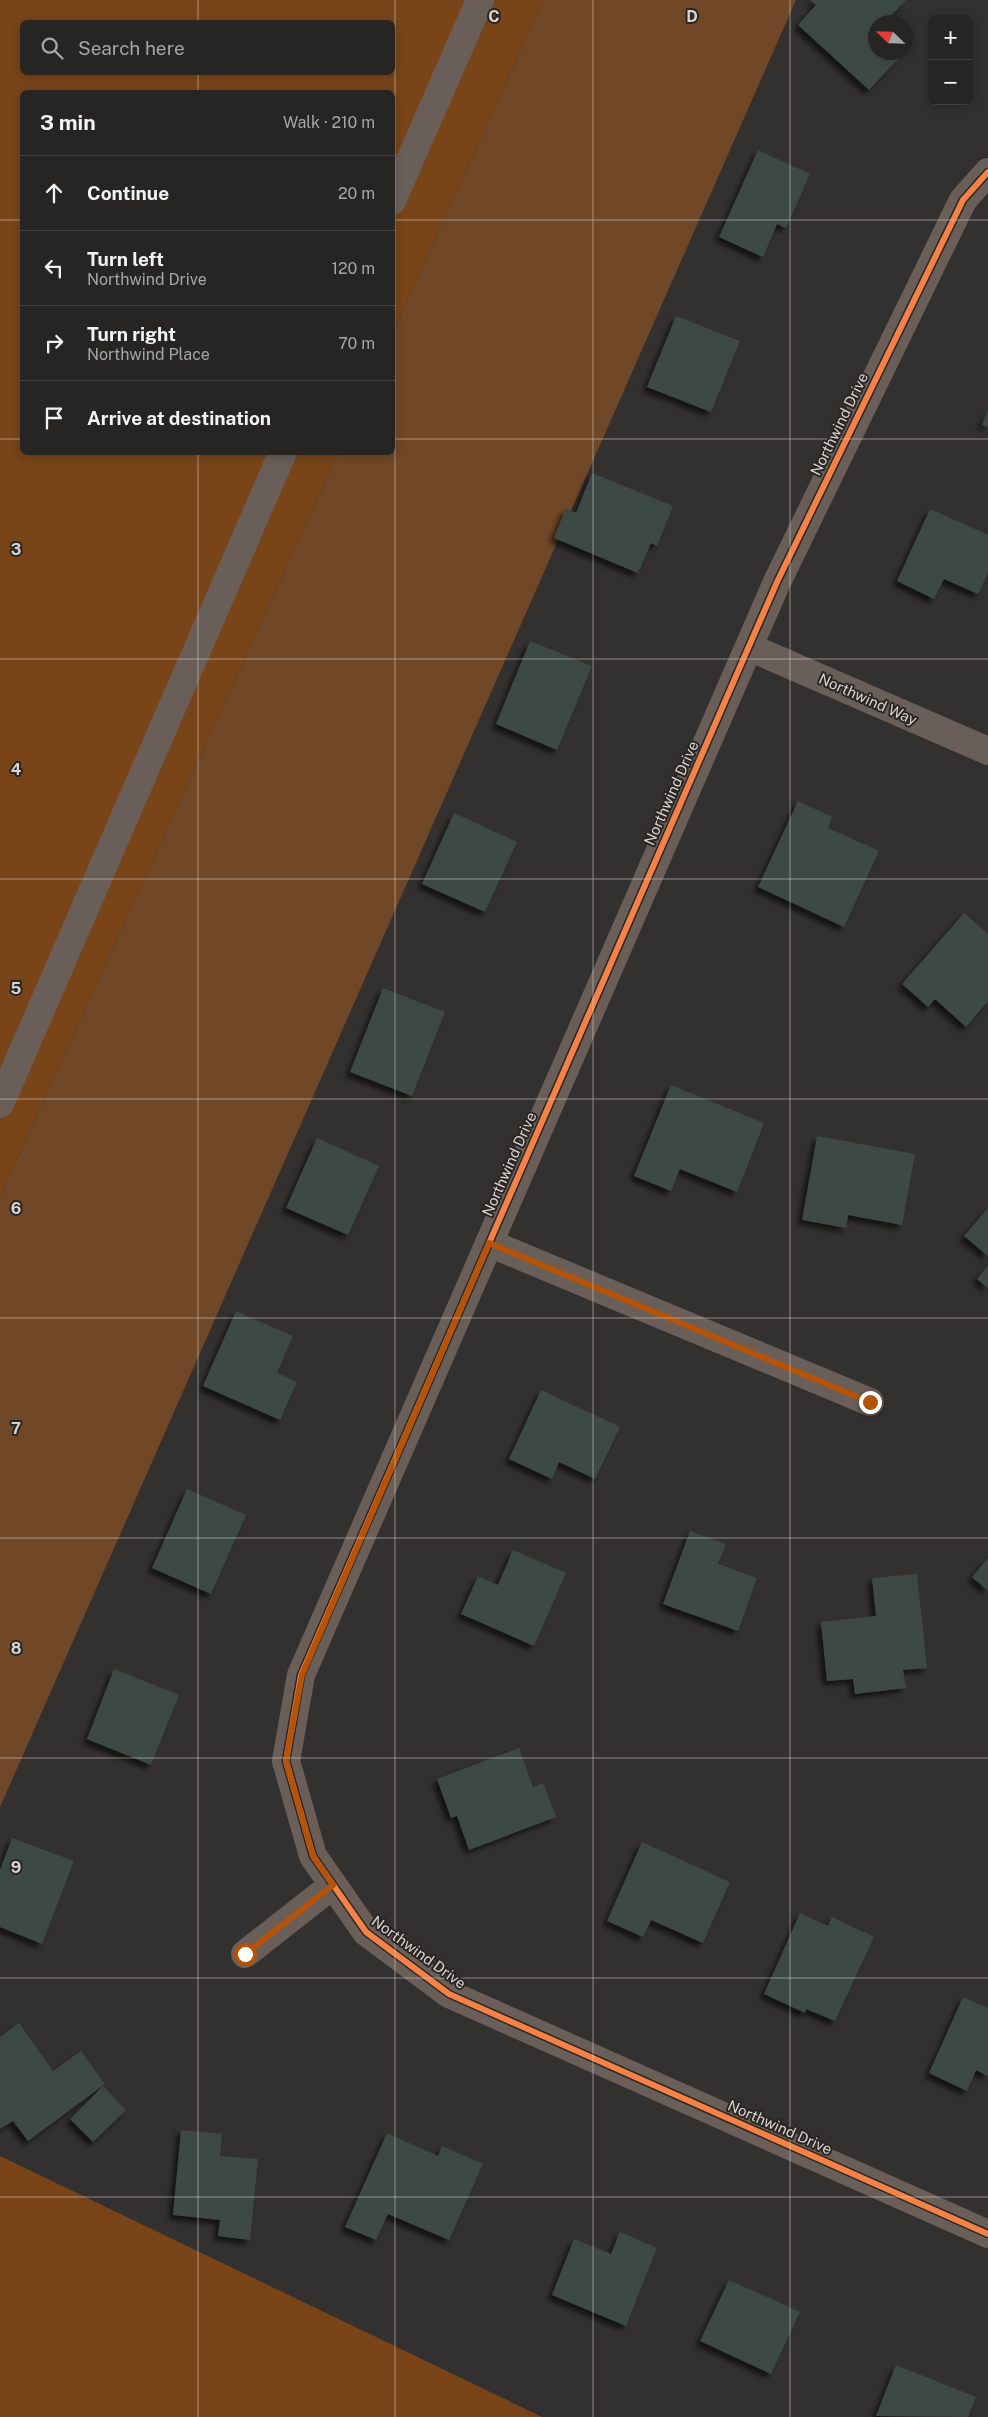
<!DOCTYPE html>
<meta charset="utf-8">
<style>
:root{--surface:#262523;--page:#2e2d2b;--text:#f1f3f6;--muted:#a4a5a6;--line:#424241}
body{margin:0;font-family:"Public Sans",sans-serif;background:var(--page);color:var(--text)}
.controls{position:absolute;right:15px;top:15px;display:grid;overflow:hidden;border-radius:8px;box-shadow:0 2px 8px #0003}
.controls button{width:45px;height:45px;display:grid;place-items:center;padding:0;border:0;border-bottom:1px solid var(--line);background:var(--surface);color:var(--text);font:25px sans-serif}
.compass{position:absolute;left:868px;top:15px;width:45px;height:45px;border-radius:50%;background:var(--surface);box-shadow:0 2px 8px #0003;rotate:293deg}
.stop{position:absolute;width:15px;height:15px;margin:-11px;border:4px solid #b45309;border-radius:50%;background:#fff}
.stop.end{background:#b45309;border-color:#fff;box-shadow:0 1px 5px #0008}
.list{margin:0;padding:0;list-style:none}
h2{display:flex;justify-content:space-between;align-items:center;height:65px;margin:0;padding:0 20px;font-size:21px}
h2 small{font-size:16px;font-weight:400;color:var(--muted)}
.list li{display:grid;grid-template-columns:32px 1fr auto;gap:15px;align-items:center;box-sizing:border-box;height:75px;padding:0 20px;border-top:1px solid var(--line)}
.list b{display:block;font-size:19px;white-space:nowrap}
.list p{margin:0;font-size:16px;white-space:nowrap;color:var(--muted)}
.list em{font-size:16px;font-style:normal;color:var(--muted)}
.icon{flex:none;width:28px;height:28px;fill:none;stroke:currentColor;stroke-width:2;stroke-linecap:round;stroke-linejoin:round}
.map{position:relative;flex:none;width:988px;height:2417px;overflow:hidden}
.search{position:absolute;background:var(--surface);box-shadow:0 2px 8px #0003;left:20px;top:20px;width:375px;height:55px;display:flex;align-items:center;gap:12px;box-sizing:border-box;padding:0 18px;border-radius:8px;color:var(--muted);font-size:19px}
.panel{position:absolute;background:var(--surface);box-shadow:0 2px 8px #0003;left:20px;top:90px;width:375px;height:365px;border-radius:8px}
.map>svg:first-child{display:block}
.green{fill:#704727}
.forest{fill:#784418;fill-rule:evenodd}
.building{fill:#3d4945;filter:url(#shadow)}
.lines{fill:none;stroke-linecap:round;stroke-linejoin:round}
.minor{stroke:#6a5f58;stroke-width:28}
.cycleway-casing{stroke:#2b2623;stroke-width:9}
.cycleway{stroke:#f48246;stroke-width:6}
.route{stroke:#b45309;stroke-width:6}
.grid{fill:none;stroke:#d8d4d2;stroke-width:1;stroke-opacity:0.55}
.labels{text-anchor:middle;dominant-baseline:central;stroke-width:4;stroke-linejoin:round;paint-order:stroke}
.street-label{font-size:15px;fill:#d8d4d2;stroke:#2b2623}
.grid-label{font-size:16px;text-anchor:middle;font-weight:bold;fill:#d8d4d2;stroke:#2b2623;stroke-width:4;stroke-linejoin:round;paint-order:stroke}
</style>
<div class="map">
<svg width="988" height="2417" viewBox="0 0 988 2417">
<defs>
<filter id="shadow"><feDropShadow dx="-4.5" dy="4.5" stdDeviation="2.5" flood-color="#0009"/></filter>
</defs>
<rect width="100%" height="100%" fill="#33312f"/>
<path class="green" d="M543 0H796L0 1807V1196L338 453 392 452 393 332Z"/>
<g class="forest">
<path d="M0 0H543L393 332 392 92H22V452L338 453 0 1196ZM22 22H392V72H22Z"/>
<path d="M0 2156 542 2417H0Z"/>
</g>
<g class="building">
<path d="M810 0H906L885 22H876V33L873 36 876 38V52H891L898 59 869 90 798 25 816 5Z"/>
<path d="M758 150 810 174 786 228 777 224 763 257 719 237Z"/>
<path d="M676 316 740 341 711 412 647 387Z"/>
<path d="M988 410V427L982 425Z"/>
<path d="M592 473 673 506 657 546 651 543 638 573 554 538 566 508 576 513Z"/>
<path d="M930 509 988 535V573L978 594 944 579 934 599 897 581Z"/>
<path d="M530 641 592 666 557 750 496 724Z"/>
<path d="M798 801 832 817 828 828 879 851 844 927 758 887Z"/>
<path d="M454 813 517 842 485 912 422 884Z"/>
<path d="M964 913 988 934V1001L966 1027 935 999 928 1007 902 984Z"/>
<path d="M383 988 445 1012 412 1096 350 1072Z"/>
<path d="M671 1085 764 1123 737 1192 680 1169 671 1191 634 1176Z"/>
<path d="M817 1136 915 1154 902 1225 848 1215 846 1228 802 1220Z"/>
<path d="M317 1138 379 1166 348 1235 286 1208Z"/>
<path d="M988 1208V1256L964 1236Z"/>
<path d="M988 1266V1288L977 1279Z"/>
<path d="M236 1311 293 1336 277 1373 297 1382 280 1420 203 1386Z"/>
<path d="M541 1390 620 1427 595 1479 559 1462 552 1479 509 1459Z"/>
<path d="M187 1489 246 1515 211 1594 152 1568Z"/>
<path d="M690 1531 726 1544 718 1564 757 1578 738 1631 663 1604Z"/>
<path d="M513 1550 566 1573 534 1646 461 1614 478 1576 498 1585Z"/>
<path d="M988 1558V1591L972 1577Z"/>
<path d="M917 1574 927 1668 903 1670 906 1688 855 1694 853 1679 827 1681 821 1622 876 1616 872 1578Z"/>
<path d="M114 1669 179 1695 151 1765 87 1739Z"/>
<path d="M519 1748 533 1787 543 1783 556 1817 469 1850 457 1816 451 1818 437 1779Z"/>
<path d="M12 1838 74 1861 42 1944 0 1927V1870Z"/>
<path d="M642 1842 730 1882 703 1943 651 1920 643 1937 607 1921Z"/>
<path d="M800 1913 828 1926 832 1917 874 1937 835 2021 806 2009 805 2013 764 1994Z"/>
<path d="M963 1997 988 2008V2076L976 2070 967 2091 929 2073Z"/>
<path d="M19 2023 53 2071 81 2051 105 2084 28 2141 13 2121 0 2129V2037Z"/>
<path d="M103 2086 126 2110 93 2142 70 2119Z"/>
<path d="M181 2130 222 2134 220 2156 258 2159 250 2240 218 2236 220 2220 173 2215Z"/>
<path d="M387 2133 438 2156 442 2146 483 2164 449 2240 388 2214 376 2240 345 2227Z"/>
<path d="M620 2232 657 2248 626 2326 552 2295 574 2239 611 2254Z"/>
<path d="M729 2280 800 2312 771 2374 700 2341Z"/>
<path d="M896 2365 976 2397 968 2417 876 2416Z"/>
</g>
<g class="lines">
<g class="minor">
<path d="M988 172 963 200 777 582 301 1675 286 1761 313 1856 366 1932 449 1994 988 2234"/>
<path d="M392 201 480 0"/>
<path d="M749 647 988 751"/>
<path d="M0 1104 283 452"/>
<path d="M489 1243 870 1402"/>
<path d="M245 1954 333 1885"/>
</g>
<g class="cycleway-casing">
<path id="cycleway" d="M988 172 963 200 777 582 301 1675 286 1761 313 1856 366 1932 449 1994 988 2234"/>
</g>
<use href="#cycleway" class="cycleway"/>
</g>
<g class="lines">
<path class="route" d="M245 1954 333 1885 313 1856 286 1761 302 1675 489 1243 870 1402"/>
</g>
<path class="grid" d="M198 0V22M395 0V2417M593 0V2417M790 0V2417M198 72V92M0 220H22M392 220H988M0 439H22M392 439H988M198 452V2417M0 659H988M0 879H988M0 1099H988M0 1318H988M0 1538H988M0 1758H988M0 1978H988M0 2197H988"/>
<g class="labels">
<g class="street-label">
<text transform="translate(839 424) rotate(-64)">Northwind Drive</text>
<text transform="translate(868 699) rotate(24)">Northwind Way</text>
<text transform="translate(671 793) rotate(-66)">Northwind Drive</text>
<text transform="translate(509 1164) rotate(-66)">Northwind Drive</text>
<text transform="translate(419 1952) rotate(36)">Northwind Drive</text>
<text transform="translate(780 2127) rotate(24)">Northwind Drive</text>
</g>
</g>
<g class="grid-label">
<text x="494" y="22">C</text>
<text x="692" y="22">D</text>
<text x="16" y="555">3</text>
<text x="16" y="775">4</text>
<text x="16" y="994">5</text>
<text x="16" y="1214">6</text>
<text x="16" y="1434">7</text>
<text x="16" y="1654">8</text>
<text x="16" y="1873">9</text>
</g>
</svg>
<div class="controls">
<button>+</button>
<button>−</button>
</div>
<svg class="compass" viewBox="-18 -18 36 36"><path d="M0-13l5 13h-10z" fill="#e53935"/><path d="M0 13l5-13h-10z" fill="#a4a5a6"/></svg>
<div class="stop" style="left:245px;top:1954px"></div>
<div class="stop end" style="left:870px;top:1402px"></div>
<div class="search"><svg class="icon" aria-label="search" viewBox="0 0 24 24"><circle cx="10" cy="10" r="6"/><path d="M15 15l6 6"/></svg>Search here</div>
<section class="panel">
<h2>3 min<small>Walk · 210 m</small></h2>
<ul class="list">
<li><svg class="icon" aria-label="ahead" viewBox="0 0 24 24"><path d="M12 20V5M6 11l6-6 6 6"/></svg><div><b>Continue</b></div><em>20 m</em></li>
<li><svg class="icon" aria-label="left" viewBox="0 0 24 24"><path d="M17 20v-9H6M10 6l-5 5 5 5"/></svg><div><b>Turn left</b><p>Northwind Drive</p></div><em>120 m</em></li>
<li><svg class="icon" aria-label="right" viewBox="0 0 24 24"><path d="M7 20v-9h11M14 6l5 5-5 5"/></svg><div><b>Turn right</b><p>Northwind Place</p></div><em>70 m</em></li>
<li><svg class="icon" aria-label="arrive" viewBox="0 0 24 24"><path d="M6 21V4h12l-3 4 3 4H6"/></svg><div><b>Arrive at destination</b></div></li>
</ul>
</section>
</div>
